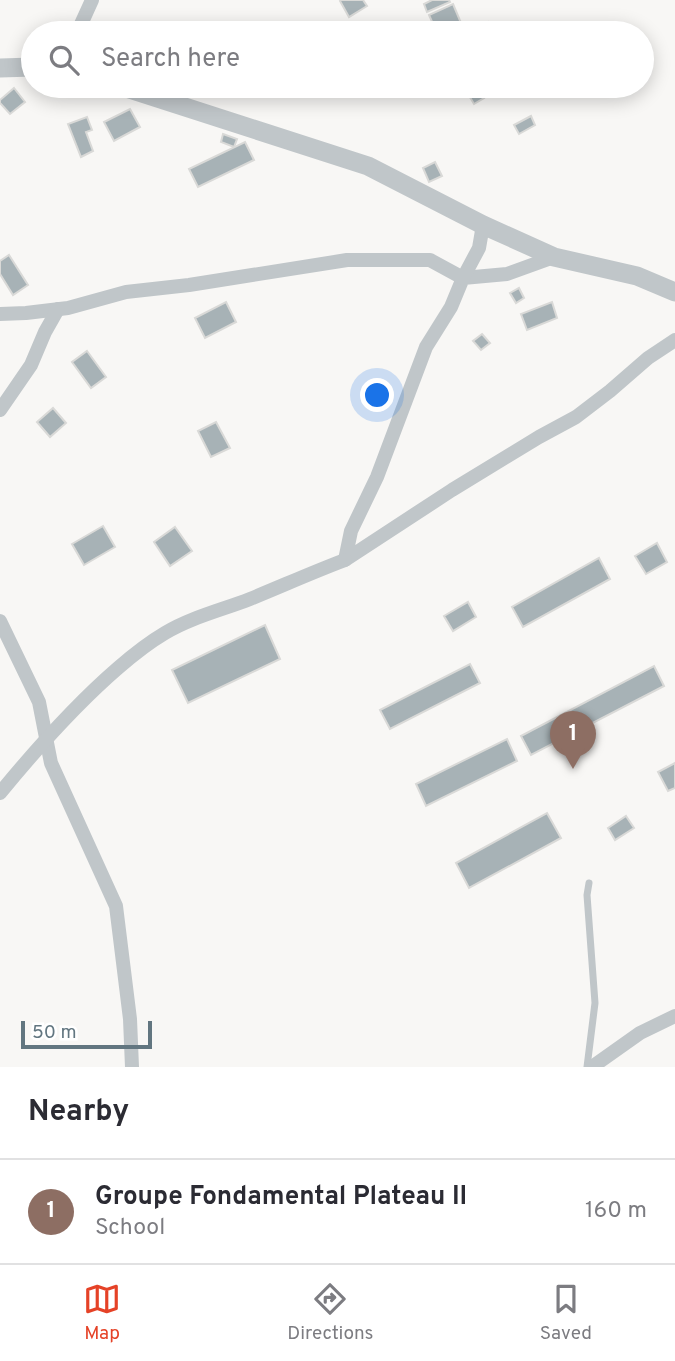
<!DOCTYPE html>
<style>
:root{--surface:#fff;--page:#f7f7f7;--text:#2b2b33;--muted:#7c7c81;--line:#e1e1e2;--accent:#e54227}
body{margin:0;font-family:Overpass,sans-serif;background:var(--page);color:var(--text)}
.scale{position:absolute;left:21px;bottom:18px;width:131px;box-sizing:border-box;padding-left:7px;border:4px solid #627680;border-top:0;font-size:19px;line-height:24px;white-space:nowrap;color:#627680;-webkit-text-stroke:5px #fff;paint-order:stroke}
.you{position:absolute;left:378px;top:396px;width:24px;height:24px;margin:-18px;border:5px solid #fff;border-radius:50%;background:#1a73e8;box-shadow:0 0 0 10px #1a73e833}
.badge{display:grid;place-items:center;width:46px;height:46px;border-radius:50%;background:var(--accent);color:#fff;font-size:23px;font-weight:700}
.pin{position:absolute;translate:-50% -58px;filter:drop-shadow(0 2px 4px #0008)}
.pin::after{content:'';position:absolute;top:37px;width:24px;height:21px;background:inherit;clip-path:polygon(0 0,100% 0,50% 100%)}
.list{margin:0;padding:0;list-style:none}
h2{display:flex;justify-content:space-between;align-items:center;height:91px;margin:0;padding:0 28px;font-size:30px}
h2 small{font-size:23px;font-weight:400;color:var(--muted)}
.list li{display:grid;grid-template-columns:46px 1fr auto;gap:21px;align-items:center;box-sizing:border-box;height:105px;padding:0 28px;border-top:2px solid var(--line)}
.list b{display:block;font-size:26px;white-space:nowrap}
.list p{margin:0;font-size:23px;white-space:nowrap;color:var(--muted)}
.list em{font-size:23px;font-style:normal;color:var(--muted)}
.icon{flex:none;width:38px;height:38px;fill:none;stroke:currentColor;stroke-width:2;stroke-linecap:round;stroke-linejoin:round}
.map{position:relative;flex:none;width:675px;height:1067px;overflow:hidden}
.search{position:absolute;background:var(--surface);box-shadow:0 4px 18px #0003;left:21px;right:21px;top:21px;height:77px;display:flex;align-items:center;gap:18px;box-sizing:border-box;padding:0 24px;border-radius:38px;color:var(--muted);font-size:26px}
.sheet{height:196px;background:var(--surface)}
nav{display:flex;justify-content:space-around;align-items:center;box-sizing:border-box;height:98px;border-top:2px solid var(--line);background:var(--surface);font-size:19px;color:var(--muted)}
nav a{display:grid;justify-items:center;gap:4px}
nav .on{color:var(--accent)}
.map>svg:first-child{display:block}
.building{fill:#a7b2b6;stroke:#d9d9d7;stroke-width:2}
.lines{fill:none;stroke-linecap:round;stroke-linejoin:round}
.service{stroke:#c0c6c9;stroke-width:7}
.minor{stroke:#c0c6c9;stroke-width:14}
.tertiary{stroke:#c0c6c9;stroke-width:19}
</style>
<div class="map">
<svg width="675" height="1067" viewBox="0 0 675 1067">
<rect width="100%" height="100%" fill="#f8f7f5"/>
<g class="building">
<path d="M341 0H363L367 6 349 17 340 1Z"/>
<path d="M432 0H449L450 2 427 12 424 4Z"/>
<path d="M453 4 461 23 437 33 429 15Z"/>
<path d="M488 22 493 33H482L479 26Z"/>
<path d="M14 88 25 102 10 114 0 103V100Z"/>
<path d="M479 88 484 98 474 104 468 94Z"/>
<path d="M130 109 140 127 114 141 104 122Z"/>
<path d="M531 116 535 125 519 134 514 125Z"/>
<path d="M87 117 92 130 86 132 93 151 81 157 68 124Z"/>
<path d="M223 134 237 139 234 147 221 142Z"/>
<path d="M245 142 254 160 198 187 189 169Z"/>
<path d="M435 162 442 176 429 182 423 168Z"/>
<path d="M9 255 28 285 13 295 0 274V261Z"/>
<path d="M519 288 524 298 516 303 510 293Z"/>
<path d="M226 302 236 322 205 338 195 318Z"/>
<path d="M552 302 557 318 527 330 521 314Z"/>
<path d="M482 334 490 343 481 350 473 341Z"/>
<path d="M87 351 106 377 91 388 72 362Z"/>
<path d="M53 408 66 423 50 437 37 422Z"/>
<path d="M216 422 230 448 211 457 198 431Z"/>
<path d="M103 526 115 547 84 565 72 544Z"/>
<path d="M175 527 192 551 170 566 154 542Z"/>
<path d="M657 543 667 562 646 574 635 556Z"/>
<path d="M599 558 610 579 523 627 512 607Z"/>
<path d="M468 602 476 617 453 631 444 616Z"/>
<path d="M265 625 280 659 188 703 172 670Z"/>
<path d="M470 664 480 683 390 729 380 710Z"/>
<path d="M654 666 664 686 531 755 521 736Z"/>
<path d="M507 739 517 761 426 806 416 784Z"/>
<path d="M675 763V788L668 791 658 772Z"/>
<path d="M547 813 561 838 469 888 456 863Z"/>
<path d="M626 816 634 828 615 840 608 828Z"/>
</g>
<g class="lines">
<path class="service" d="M587 1067 595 1003 587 895 589 883"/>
<g class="minor">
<path d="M77 33 92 0"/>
<path d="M554 257 507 274 463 278 451 307 426 347 377 477 351 531 345 560 452 490 539 437 576 417 610 391 648 358 675 340"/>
<path d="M0 314 26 313 68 308 126 292 189 285 347 260H430L463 278 479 248 483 225"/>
<path d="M0 410 31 365 45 332 58 309"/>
<path d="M0 621 39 702 51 763 116 906 130 1019 132 1067"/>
<path d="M0 793C37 748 74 706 118 668 133 655 148 643 165 633 192 617 222 610 250 599 282 586 313 572 345 560"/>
<path d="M592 1067 640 1033 675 1016"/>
</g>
<g class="tertiary">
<path d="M0 68 33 67"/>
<path d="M120 86 368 166 483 225 554 257 637 276 675 292"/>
</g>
</g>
</svg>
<div class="scale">50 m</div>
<div class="you"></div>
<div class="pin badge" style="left:573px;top:769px;background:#8d6e63">1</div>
<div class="search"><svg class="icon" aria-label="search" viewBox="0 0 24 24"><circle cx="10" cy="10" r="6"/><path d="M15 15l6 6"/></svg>Search here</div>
</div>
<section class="sheet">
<h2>Nearby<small></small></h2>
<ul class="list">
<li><span class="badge" style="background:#8d6e63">1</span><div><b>Groupe Fondamental Plateau II</b><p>School</p></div><em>160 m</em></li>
</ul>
</section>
<nav>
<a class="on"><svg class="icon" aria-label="map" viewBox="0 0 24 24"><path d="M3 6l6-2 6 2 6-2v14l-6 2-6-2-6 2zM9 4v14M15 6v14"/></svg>Map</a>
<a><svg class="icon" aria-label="directions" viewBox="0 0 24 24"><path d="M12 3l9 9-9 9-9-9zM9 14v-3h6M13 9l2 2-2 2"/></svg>Directions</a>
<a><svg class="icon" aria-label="saved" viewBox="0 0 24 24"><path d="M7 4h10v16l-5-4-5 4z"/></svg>Saved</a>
</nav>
